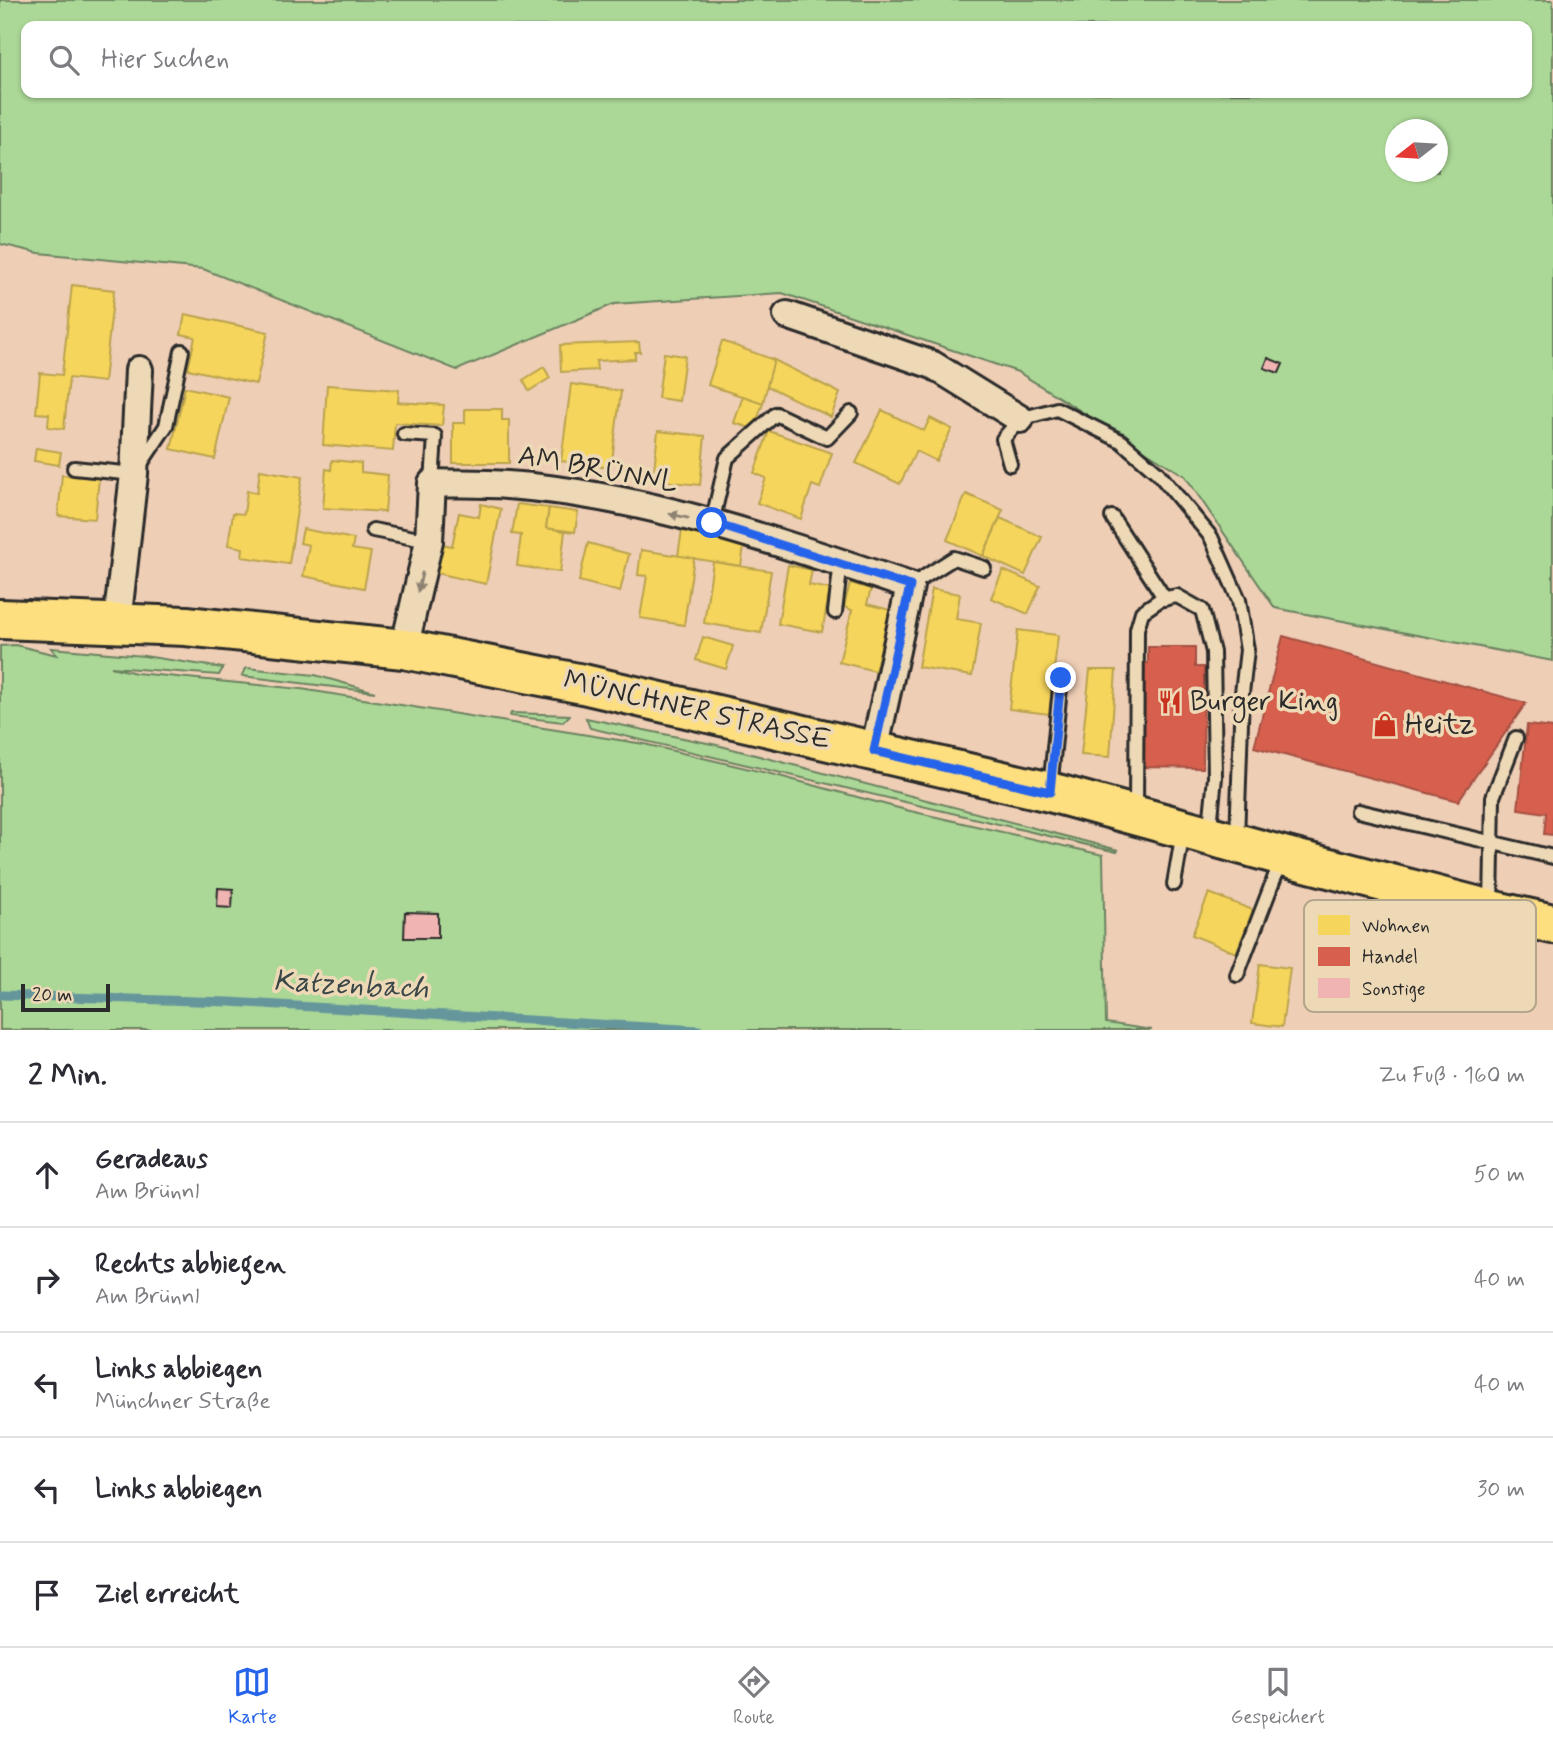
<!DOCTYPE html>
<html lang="de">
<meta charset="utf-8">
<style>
:root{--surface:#fff;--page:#f7f7f7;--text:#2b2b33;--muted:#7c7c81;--line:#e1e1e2;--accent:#2563eb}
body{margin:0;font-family:Mynerve,sans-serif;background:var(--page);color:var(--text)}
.compass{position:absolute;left:1385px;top:119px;width:63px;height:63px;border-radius:50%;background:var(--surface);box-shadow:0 2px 5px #0004;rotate:253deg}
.scale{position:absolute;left:21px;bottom:18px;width:89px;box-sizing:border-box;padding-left:7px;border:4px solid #2b2b2b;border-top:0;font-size:19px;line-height:24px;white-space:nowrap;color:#2b2b2b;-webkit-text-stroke:5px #eed9b7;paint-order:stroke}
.stop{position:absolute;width:21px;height:21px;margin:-16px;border:5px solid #2563eb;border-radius:50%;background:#fff}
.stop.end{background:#2563eb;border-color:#fff;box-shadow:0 2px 7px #0008}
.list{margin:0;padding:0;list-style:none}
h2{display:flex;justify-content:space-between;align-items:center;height:91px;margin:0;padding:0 28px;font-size:30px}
h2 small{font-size:23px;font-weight:400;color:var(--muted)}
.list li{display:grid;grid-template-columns:46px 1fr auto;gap:21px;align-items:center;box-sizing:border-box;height:105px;padding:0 28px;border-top:2px solid var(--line)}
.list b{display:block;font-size:26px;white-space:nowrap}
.list p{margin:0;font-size:23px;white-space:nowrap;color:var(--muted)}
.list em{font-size:23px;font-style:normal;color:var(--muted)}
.icon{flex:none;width:38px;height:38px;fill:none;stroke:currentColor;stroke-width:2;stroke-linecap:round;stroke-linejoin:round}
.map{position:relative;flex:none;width:1553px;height:1030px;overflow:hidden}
.search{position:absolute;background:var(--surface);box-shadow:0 2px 5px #0004;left:21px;right:21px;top:21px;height:77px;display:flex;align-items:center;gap:18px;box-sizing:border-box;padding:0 24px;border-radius:14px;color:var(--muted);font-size:26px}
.sheet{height:616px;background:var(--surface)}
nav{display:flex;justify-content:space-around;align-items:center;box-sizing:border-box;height:98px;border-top:2px solid var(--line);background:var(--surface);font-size:19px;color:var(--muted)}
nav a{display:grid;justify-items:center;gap:4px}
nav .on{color:var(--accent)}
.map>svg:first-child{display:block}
.green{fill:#abd897;stroke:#6b8261;stroke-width:2;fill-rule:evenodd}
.homes{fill:#f6d55c;stroke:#b9a24d;stroke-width:2}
.shops{fill:#d6604d;stroke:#a35043;stroke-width:2}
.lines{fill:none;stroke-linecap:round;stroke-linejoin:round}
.stream{stroke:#65969b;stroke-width:9}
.building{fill:#f0b5b3;stroke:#2b2b2b;stroke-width:2}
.service-casing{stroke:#2b2b2b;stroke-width:18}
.minor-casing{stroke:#2b2b2b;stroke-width:32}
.primary-casing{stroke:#2b2b2b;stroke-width:44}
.service{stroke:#eed9b7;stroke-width:12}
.minor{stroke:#eed9b7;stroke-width:26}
.primary{stroke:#fedf80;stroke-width:38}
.oneway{fill:#8c8271}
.route{stroke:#2563eb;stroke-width:9}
.labels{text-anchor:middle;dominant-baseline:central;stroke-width:7;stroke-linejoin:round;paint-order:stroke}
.street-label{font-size:28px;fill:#2b2b2b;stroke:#eed9b7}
.poi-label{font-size:28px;fill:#2b2b2b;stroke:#eed9b7;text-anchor:start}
.water-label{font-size:30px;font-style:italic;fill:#3a4647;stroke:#eed9b7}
.key{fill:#eed9b7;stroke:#b4a58d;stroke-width:2}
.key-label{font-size:19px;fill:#2b2b2b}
</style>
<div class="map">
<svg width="1553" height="1030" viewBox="0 0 1553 1030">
<rect width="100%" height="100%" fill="#efceb6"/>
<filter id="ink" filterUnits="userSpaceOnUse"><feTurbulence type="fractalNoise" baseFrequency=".0143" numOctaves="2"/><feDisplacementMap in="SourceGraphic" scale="14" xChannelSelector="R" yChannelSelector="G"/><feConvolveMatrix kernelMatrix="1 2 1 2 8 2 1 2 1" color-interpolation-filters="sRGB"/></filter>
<g filter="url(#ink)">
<g class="green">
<path d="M0 0H1553V661L1275 608 1185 476 1018 372 782 293 614 304 457 370 203 269 39 253 0 244ZM26 26H1527V93H26ZM1396 130H1438V172H1396Z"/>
<path d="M15 645 57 655 51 648 144 656 223 668 219 675 111 667 136 673 301 689 644 744 779 776 906 810 1103 855 1106 1023 1152 1030H0V646Z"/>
<path d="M246 668 315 675 375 692 242 676Z"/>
<path d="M511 713 570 715 563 722 510 716Z"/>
<path d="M586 718 717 745 1118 850 1117 852 590 728Z"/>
</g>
<g class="homes">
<path d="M72 285 114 290 104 382 69 378 64 429 48 427 49 414 36 413 40 373 62 375Z"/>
<path d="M185 314 268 332 256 384 188 369 195 337 181 334Z"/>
<path d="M722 341 774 360 763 403 708 385Z"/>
<path d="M639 342 640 352H635V359L596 361 597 370 561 372 560 345Z"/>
<path d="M664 353 685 356 679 401 658 398Z"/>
<path d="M774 360 840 393 831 417 767 386Z"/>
<path d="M544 367 550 378 529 391 523 380Z"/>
<path d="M571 384 621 391 611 468 561 461Z"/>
<path d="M327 385 399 390 398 402 444 405 442 426 395 423 393 451 323 445Z"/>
<path d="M185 387 229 397 215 459 171 449Z"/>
<path d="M743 396 763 403 754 429 734 423Z"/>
<path d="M465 409H502V420H509V463H453V423H465Z"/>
<path d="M882 410 924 431 930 418 952 429 936 461 916 451 900 484 856 463Z"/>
<path d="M658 431 705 436 700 485 653 480Z"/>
<path d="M769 431 832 453 820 488 812 485 801 519 757 503 766 478 754 473Z"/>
<path d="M36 448 61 452 59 465 34 461Z"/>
<path d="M332 460 361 463V472L388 475 385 512 323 508 326 469 331 470Z"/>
<path d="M260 470 302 477 289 564 242 557 243 548 228 545 233 513 244 514 247 491 257 493Z"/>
<path d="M62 475 99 478 95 519 58 516Z"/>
<path d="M966 494 1003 510 983 556 947 540Z"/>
<path d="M481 504 501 509 486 584 436 573 442 544 452 546 459 513 479 517Z"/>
<path d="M517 504 549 508 546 528 565 531 560 572 517 566 521 535 512 534Z"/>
<path d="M549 508 578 512 575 532 546 528Z"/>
<path d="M1000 518 1042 537 1025 575 983 556Z"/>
<path d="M303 529 354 539 352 549 371 552 364 588 303 576 309 545 300 543Z"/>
<path d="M682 530 745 540 741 566 678 556Z"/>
<path d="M588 543 629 554 620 592 579 581Z"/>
<path d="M641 550 694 558 684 625 640 618 647 576 638 575Z"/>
<path d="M713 562 771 571 761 633 704 623Z"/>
<path d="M788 565 812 570 809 585 830 589 822 632 778 624Z"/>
<path d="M1003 570 1040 586 1028 614 991 598Z"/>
<path d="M850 583 871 589 867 604 890 610 875 671 839 662 852 610 844 607Z"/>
<path d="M932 589 960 594 956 619 981 623 972 676 918 667Z"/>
<path d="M1018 630 1058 635 1049 714 1009 709Z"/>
<path d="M703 637 733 646 726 669 696 660Z"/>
<path d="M1090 670H1116L1110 757 1081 755Z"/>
<path d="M1209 893 1253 910 1236 953 1192 935Z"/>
<path d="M1260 964 1290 968 1282 1027 1252 1023Z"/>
</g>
<g class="shops">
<path d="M1283 636 1526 703 1458 801 1254 747Z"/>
<path d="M1148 647H1195V667H1204L1203 768 1136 767 1137 663H1148Z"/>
<path d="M1527 725 1553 728V835L1544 834 1546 813 1518 809Z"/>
</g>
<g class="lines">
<path class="stream" d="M0 995 229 1002 699 1030"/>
</g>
<g class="building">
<path d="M1268 358 1283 364 1279 373 1264 368Z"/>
<path d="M218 888 233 889 232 908 217 907Z"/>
<path d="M405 912 438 913V938H404Z"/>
</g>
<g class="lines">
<g class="service-casing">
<g id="service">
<path d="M404 434 435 436 432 483"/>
<path d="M1010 464 1003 439 1020 419 1057 409 1121 441 1158 473 1211 537 1239 600 1247 650 1242 693 1237 839"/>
<path d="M74 468 134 474 166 426 182 351"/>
<path d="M1112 517 1165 599"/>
<path d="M712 523 727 458 776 414 827 438 851 413"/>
<path d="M373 530 429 541"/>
<path d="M910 586 954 558 984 568"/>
<path d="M835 612 841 562"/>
<path d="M1050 789 1061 678"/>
<path d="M1136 810 1137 629 1142 612 1161 599 1177 596 1202 610 1213 652 1215 777 1211 817 1207 830"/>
<path d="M1358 811 1553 857"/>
<path d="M1174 884 1183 832"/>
<path d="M1491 906 1493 797 1516 738"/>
<path d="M1237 975 1282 858"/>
</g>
</g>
<g class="minor-casing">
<g id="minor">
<path d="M787 315 933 365 1020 419"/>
<path d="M117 623 134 474 139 370"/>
<path d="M404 649 429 541 432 483C457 484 482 483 507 485 642 494 783 543 910 586L874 751"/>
</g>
</g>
<g class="primary-casing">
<path id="primary" d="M0 619 186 626 281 636 404 649 583 684 1050 792 1283 856 1491 910 1553 924"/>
</g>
<use href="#service" class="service"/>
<use href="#minor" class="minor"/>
<use href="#primary" class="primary"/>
</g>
<defs><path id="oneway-solid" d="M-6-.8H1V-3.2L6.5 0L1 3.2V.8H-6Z" transform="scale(1.75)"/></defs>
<g class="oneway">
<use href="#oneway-solid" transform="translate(679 516) rotate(-167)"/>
<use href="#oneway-solid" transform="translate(420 582) rotate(103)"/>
</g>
</g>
<g class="lines" filter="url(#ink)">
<path class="route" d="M712 523 910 586 874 751 1050 792 1061 678"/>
</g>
<defs>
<g id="restaurant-bare" transform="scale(1.89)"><path d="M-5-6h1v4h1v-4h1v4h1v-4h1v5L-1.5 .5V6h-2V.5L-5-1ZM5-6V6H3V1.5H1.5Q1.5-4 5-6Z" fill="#c8321e" stroke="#eed9b7" stroke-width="2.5" paint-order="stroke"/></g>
<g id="shop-bare" transform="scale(1.89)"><path d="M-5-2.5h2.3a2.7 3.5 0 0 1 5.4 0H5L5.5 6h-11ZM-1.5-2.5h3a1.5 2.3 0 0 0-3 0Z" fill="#c8321e" stroke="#eed9b7" stroke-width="2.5" paint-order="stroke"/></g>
</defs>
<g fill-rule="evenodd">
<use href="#restaurant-bare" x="1170" y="702"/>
<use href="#shop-bare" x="1385" y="725"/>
</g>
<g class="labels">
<g class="street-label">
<text transform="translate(598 470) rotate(10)">AM BRÜNNL</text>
<text transform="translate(697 711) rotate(13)">MÜNCHNER STRASSE</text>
</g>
<g class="poi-label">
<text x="1190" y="702">Burger King</text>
<text x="1405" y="725">Heitz</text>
</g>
<g class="water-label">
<text transform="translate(351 985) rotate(3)">Katzenbach</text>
</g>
</g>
<rect x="1304" y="900" width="232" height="112" rx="10" class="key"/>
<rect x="1318" y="915" width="32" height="20" fill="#f6d55c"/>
<rect x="1318" y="947" width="32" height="19" fill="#d6604d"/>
<rect x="1318" y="978" width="32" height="20" fill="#f0b5b3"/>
<g class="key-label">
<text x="1362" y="932">Wohnen</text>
<text x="1362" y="963">Handel</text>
<text x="1362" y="995">Sonstige</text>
</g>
</svg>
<svg class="compass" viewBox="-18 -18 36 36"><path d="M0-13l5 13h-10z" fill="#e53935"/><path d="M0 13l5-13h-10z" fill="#7c7c81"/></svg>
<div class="scale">20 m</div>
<div class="stop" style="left:712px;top:523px"></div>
<div class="stop end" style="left:1061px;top:678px"></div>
<div class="search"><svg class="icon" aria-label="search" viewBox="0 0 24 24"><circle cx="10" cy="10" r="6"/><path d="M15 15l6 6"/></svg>Hier suchen</div>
</div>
<section class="sheet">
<h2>2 Min.<small>Zu Fuß · 160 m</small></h2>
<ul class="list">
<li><svg class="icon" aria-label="ahead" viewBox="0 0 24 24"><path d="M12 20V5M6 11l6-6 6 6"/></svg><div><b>Geradeaus</b><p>Am Brünnl</p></div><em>50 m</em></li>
<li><svg class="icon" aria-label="right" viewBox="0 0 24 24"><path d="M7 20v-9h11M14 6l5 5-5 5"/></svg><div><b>Rechts abbiegen</b><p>Am Brünnl</p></div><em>40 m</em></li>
<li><svg class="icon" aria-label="left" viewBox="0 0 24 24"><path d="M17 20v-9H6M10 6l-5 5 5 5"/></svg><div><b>Links abbiegen</b><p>Münchner Straße</p></div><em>40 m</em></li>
<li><svg class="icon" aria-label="left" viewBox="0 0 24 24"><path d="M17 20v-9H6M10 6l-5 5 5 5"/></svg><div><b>Links abbiegen</b></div><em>30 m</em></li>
<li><svg class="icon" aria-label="arrive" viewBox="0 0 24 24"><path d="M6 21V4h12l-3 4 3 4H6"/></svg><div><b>Ziel erreicht</b></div></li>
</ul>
</section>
<nav>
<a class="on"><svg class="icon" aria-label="map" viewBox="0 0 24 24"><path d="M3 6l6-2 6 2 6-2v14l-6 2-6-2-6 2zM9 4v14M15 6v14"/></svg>Karte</a>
<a><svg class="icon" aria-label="directions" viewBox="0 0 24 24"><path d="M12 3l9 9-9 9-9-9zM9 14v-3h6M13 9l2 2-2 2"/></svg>Route</a>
<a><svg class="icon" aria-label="saved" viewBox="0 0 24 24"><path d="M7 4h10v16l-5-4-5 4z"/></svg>Gespeichert</a>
</nav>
